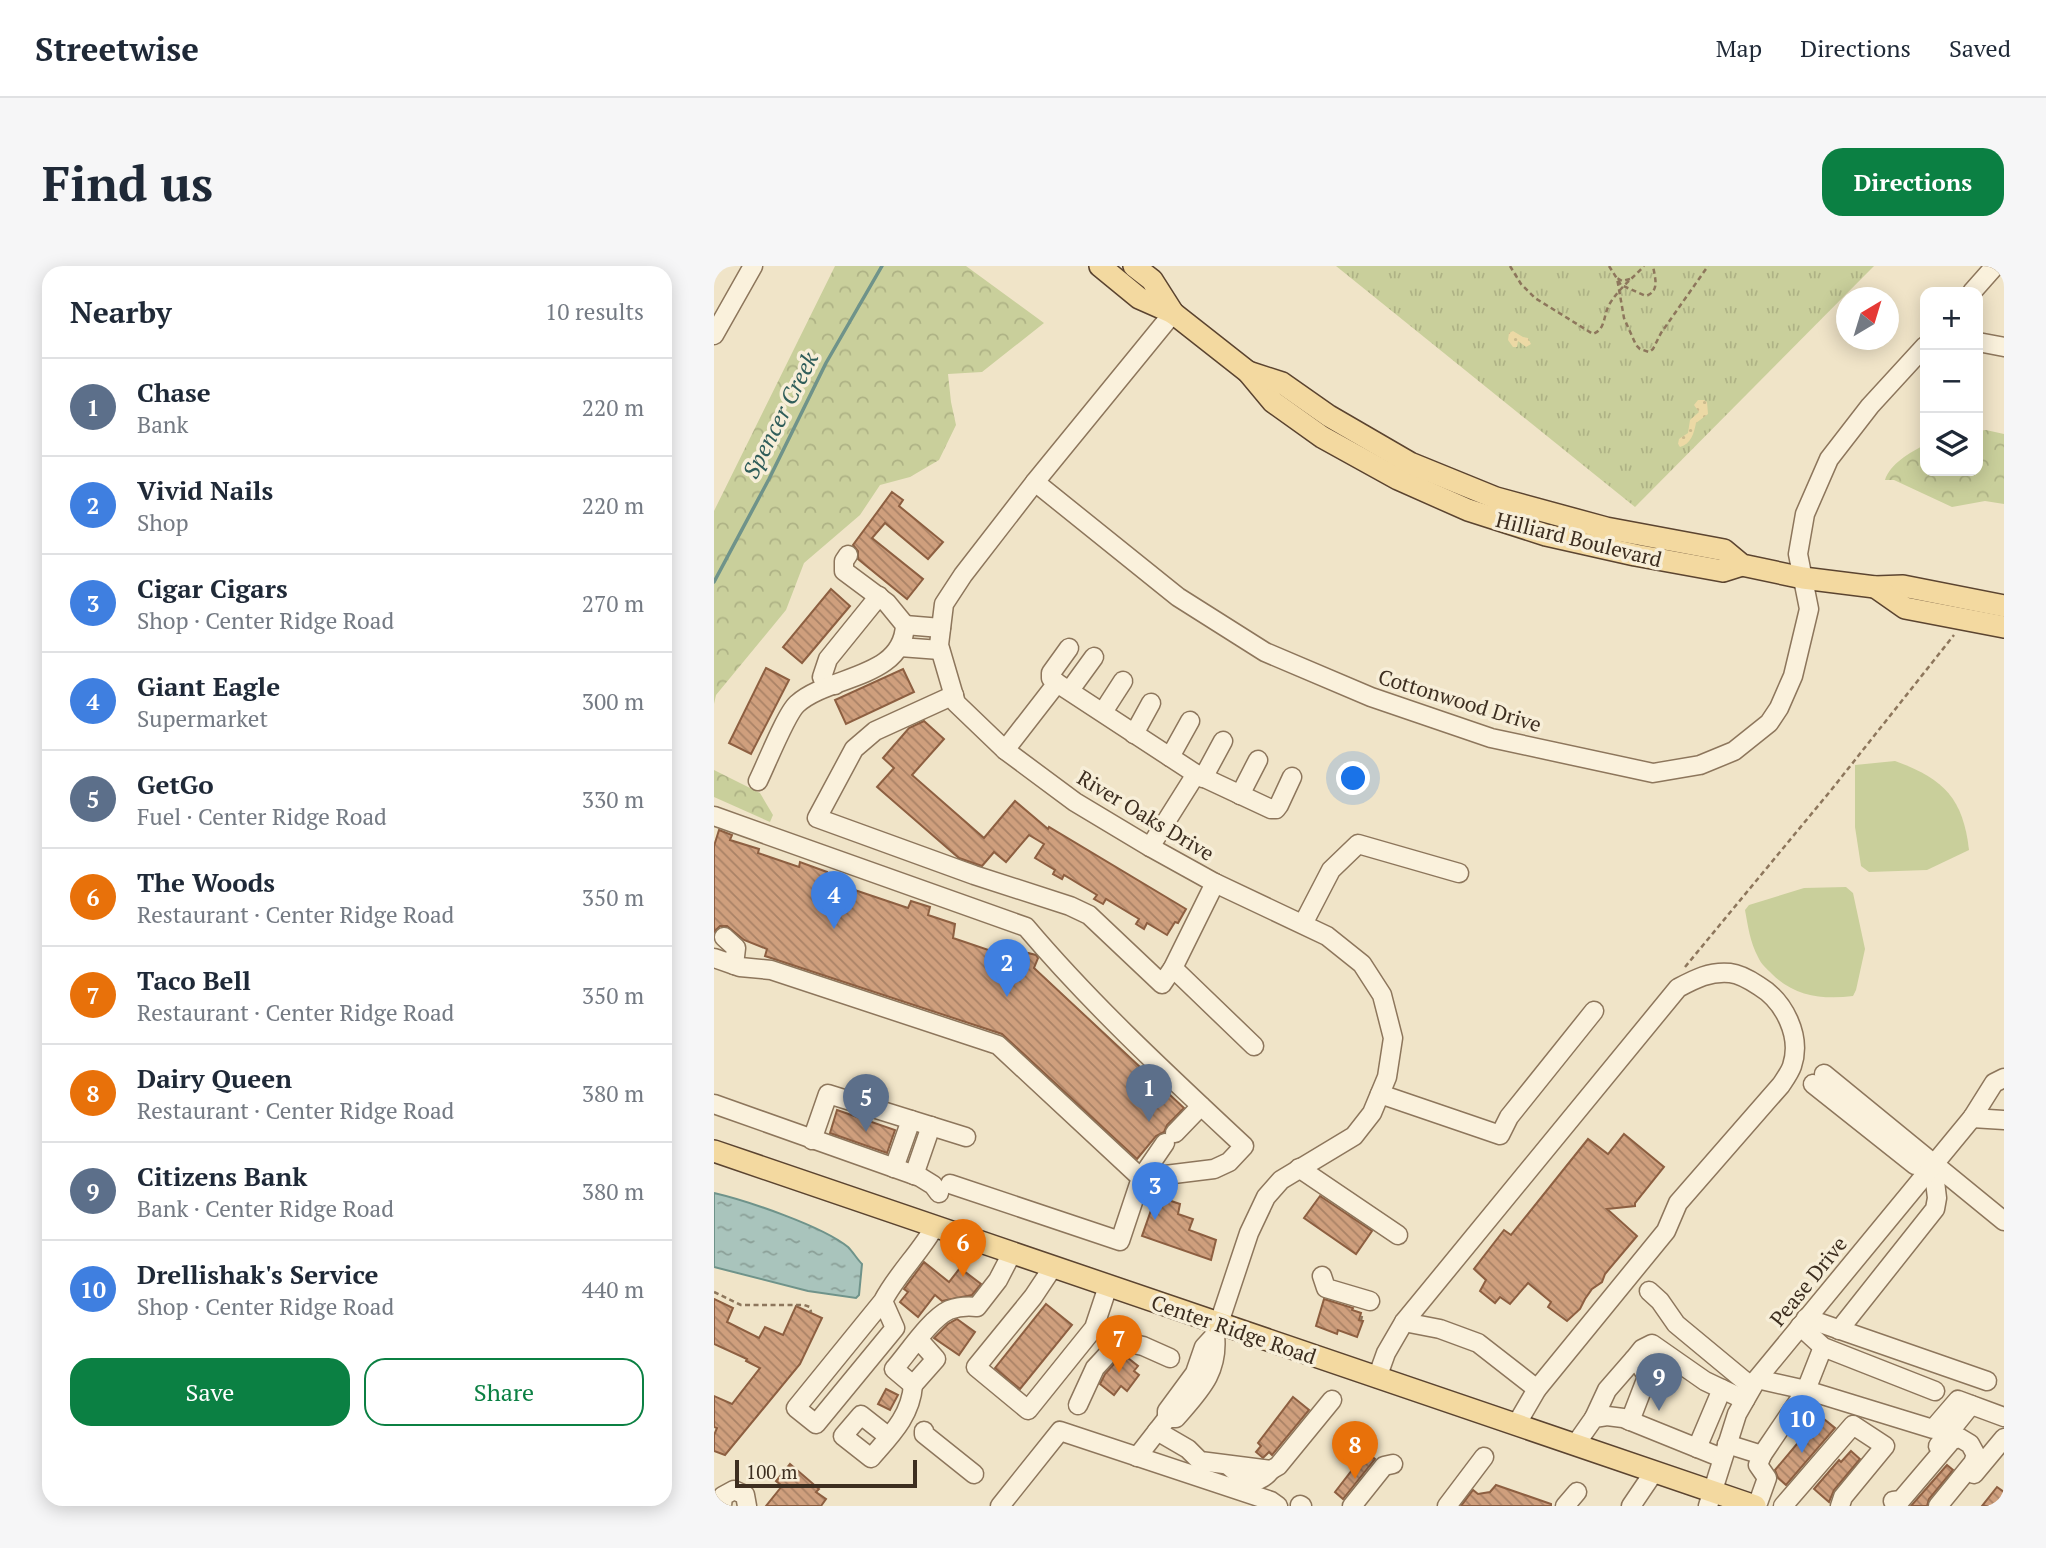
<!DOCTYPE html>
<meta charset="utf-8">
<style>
:root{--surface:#fff;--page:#f6f6f7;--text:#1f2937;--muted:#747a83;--line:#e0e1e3;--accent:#0b8043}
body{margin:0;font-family:"PT Serif",serif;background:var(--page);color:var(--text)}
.controls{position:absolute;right:21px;top:21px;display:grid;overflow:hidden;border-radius:14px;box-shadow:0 4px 18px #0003}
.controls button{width:63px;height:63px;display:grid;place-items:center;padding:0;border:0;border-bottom:2px solid var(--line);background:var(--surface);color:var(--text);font:35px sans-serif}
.compass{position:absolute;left:1122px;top:21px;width:63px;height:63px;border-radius:50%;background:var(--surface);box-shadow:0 4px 18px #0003;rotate:38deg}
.scale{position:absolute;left:21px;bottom:18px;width:182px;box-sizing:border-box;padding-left:7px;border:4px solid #3d2e20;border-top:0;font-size:19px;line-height:24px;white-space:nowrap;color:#3d2e20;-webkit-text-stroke:5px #f7eed8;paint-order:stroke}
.you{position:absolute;left:640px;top:513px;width:24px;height:24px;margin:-18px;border:5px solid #fff;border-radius:50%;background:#1a73e8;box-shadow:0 0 0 10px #1a73e833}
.badge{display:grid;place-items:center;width:46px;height:46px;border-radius:50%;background:var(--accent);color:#fff;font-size:23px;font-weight:700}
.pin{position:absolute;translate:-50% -58px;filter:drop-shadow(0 2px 4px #0008)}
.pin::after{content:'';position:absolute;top:37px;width:24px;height:21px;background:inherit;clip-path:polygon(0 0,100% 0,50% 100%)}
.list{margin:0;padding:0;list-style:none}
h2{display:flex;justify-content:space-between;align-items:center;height:91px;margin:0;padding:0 28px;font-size:30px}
h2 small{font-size:23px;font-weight:400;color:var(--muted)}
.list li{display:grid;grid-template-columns:46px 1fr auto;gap:21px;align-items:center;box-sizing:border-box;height:98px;padding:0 28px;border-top:2px solid var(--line)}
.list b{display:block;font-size:26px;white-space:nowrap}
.list p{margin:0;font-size:23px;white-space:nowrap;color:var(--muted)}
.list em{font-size:23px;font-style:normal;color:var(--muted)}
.actions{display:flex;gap:14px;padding:21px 28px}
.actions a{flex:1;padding:16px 0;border:2px solid var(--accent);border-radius:21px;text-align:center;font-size:24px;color:var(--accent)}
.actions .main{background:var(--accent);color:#fff}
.icon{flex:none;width:38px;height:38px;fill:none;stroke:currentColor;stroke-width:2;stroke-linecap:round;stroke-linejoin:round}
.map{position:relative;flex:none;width:1290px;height:1240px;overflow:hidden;border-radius:21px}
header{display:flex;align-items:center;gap:42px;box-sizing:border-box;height:98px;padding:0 35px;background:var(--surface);border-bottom:2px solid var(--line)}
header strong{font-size:33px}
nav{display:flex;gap:38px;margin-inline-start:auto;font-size:24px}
.intro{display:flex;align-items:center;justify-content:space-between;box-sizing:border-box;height:168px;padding:0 42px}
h1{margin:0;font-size:49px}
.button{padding:18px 32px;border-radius:21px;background:var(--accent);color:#fff;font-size:24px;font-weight:700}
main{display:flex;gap:42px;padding:0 42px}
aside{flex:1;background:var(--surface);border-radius:21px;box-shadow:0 4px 18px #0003}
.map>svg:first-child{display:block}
.grass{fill:url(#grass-tufts)}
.forest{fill:url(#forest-crowns)}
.sand{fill:url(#sand-dots)}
.pitch{fill:#c9cf9b}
.water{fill:url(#water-ripples);stroke:#6f938a;stroke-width:2}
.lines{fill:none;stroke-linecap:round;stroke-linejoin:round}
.stream{stroke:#6f938a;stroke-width:3.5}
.building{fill:url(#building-back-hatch);stroke:#8d5f41;stroke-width:2}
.minor-casing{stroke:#8d765c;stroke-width:21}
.major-casing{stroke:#5b4430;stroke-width:24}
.path{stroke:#8d765c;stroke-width:2.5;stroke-dasharray:5 3.5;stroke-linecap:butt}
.minor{stroke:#faf1dc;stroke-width:18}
.major{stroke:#f3d9a0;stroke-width:21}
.labels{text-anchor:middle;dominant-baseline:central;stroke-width:7;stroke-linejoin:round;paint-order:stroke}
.street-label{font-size:21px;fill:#3d2e20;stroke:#f7eed8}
.water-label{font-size:23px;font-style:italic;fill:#2f5d5a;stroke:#f7eed8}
</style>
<header>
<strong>Streetwise</strong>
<nav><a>Map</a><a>Directions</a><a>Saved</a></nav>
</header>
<div class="intro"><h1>Find us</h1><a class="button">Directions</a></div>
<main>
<aside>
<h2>Nearby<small>10 results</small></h2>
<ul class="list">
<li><span class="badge" style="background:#5c6f8a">1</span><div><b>Chase</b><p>Bank</p></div><em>220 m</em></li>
<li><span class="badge" style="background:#3f7fe0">2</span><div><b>Vivid Nails</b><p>Shop</p></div><em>220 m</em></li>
<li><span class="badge" style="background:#3f7fe0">3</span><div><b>Cigar Cigars</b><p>Shop · Center Ridge Road</p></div><em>270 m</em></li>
<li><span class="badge" style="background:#3f7fe0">4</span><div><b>Giant Eagle</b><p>Supermarket</p></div><em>300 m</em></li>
<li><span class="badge" style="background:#5c6f8a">5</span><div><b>GetGo</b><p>Fuel · Center Ridge Road</p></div><em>330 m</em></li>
<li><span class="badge" style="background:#e8710a">6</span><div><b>The Woods</b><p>Restaurant · Center Ridge Road</p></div><em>350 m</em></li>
<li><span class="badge" style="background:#e8710a">7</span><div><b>Taco Bell</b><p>Restaurant · Center Ridge Road</p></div><em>350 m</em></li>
<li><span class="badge" style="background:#e8710a">8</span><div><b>Dairy Queen</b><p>Restaurant · Center Ridge Road</p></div><em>380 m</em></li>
<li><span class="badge" style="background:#5c6f8a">9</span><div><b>Citizens Bank</b><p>Bank · Center Ridge Road</p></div><em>380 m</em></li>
<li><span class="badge" style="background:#3f7fe0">10</span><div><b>Drellishak's Service</b><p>Shop · Center Ridge Road</p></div><em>440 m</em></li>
</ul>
<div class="actions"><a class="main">Save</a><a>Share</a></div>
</aside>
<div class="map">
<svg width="1290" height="1240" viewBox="0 0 1290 1240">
<defs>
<pattern id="grass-tufts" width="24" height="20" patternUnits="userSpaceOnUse" patternTransform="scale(1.75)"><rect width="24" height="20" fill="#c9cf9b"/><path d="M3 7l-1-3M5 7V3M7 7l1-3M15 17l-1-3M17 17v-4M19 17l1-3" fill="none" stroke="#aeb285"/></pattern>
<pattern id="forest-crowns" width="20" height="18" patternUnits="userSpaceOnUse" patternTransform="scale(1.75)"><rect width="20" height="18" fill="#c9cf9b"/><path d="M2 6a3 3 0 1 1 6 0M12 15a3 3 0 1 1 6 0" fill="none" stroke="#aeb285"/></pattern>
<pattern id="sand-dots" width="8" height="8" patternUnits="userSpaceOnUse" patternTransform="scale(1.75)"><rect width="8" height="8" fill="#ecd9a5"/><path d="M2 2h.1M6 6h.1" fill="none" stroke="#cbbb8e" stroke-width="1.8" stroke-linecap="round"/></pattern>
<pattern id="water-ripples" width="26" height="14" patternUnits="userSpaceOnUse" patternTransform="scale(1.75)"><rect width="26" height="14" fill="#a9c4bc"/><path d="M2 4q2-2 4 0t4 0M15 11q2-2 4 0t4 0" fill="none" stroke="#8ba098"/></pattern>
<pattern id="building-back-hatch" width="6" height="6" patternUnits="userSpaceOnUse" patternTransform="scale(1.75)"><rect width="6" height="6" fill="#cf9f7d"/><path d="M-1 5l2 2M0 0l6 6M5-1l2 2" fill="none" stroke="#a98266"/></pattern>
</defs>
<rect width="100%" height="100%" fill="#f0e4c8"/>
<path class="grass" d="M622 0H1160L921 241Z"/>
<g class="forest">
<path d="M121 0H252L330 57 268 106 234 108 237 136 242 159 225 194 196 211 166 219 146 249 90 297 72 344 2 429 0 438V245Z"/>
<path d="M1272 164 1290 168V238L1271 235 1238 241 1180 214H1171C1176 198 1196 186 1211 179V205H1264V165Z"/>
<path d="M0 504 46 527 59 549 56 556 0 531Z"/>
</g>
<g class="sand">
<path d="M799 65 809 71 814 72 817 78 812 81 804 75 803 81H799L794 74 795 67Z"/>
<path d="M984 134H990L993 136 994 148 982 157C980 167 977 178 966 181L964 178 965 173 974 167 976 154 985 146 980 139Z"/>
</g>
<g class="pitch">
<path d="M1181 495C1230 513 1249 532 1255 584L1213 604 1155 606 1147 600 1141 561V499Z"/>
<path d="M1132 621 1139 627 1151 683 1142 724 1139 730C1109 734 1080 730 1058 708 1053 703 1047 698 1044 691 1036 676 1034 660 1031 644L1035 639 1090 622Z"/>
</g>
<path class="water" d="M0 927C34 935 108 960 134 981 139 986 143 993 148 998L145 1029 142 1032 94 1025 0 1001Z"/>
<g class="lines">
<path class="stream" d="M0 316 55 213 112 97 168 0"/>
</g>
<g class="building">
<path d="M178 226 189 234 185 240 229 276 214 293 171 257 158 272 209 313 193 333 144 293V285L139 279Z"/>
<path d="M117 323 136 340 88 397 69 381Z"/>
<path d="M52 402 75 414 37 488 15 477Z"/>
<path d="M189 403 200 426 132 458 121 434Z"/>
<path d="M210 455 230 473 198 509 270 572 301 535 334 563 335 561 472 643 464 657 461 656 453 669 433 657 430 663 422 658 425 653 392 633 389 638 380 633 383 629 350 609 348 613 339 608 341 604 321 592 330 578 315 569 292 596 280 586 268 600 245 592 163 521 180 502 169 492 195 462Z"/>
<path d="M5 564 18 569 16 574 45 583 44 587 85 601 86 596 113 606 111 614 194 642 197 635 216 641 214 649 241 658 239 672 310 696 314 687 322 689 324 692 320 702 470 842 453 859 450 866 442 870 423 893 288 768 51 690 53 683 30 674 13 660H6L0 666V580Z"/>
<path d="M123 844 181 864 173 887 116 867Z"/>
<path d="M910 868 950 901 921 937V940L893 943 923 970 891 1008 888 1016 878 1023 871 1033 866 1043 853 1055 834 1041 837 1036 814 1017 796 1038 786 1031 781 1037 766 1025 772 1014 760 1003 790 964 797 969 874 873 894 888Z"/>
<path d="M442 930 466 938 464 948 479 953 475 964 502 974 497 994 428 970Z"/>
<path d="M606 930 658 965 642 988 590 952Z"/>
<path d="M210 996 235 1016 246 1002 267 1018 258 1029 228 1035 221 1029 204 1051 186 1036 194 1026 190 1023Z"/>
<path d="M0 1033 19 1042 13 1056 45 1072 51 1061 69 1069 82 1040 108 1052 86 1098 11 1189 0 1185V1169L3 1162 0 1161V1130L18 1138 46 1102 32 1095 33 1093 0 1078Z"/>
<path d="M610 1033 639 1042 638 1044 647 1047 645 1054 649 1055 643 1071 624 1064 623 1068 602 1060Z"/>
<path d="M332 1038 358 1059 306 1123 281 1102Z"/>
<path d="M243 1053 261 1066 245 1089 220 1072 234 1058Z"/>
<path d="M409 1088 424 1100 420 1105 425 1109 413 1125 407 1120 400 1129 386 1118 391 1108Z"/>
<path d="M172 1123 184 1129 176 1144 164 1138Z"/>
<path d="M579 1131 595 1144 558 1189 555 1186 549 1192 542 1186 547 1180 544 1177Z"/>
<path d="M1095 1141 1121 1162 1072 1219 1064 1212 1061 1204 1093 1166 1083 1157Z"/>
<path d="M1137 1185 1146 1193 1120 1224 1115 1236 1100 1223 1125 1194 1127 1196Z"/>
<path d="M652 1186 661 1193 629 1233 621 1226Z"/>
<path d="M76 1198 105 1223 102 1226 112 1233 107 1240H52L68 1220 62 1215Z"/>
<path d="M1233 1199 1239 1204 1215 1233 1213 1240H1197Z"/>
<path d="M782 1219 837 1238V1240H747L759 1224 764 1228 776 1226Z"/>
<path d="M1283 1221 1290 1226V1240H1268Z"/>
</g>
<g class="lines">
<g class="minor-casing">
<g id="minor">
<path d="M1258 26 1281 0"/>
<path d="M459 47 321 216 249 309 230 338 225 379 242 437 291 484 361 536 436 581 501 617 613 670 648 698 668 729 679 772 673 811 658 847 640 870 567 914 552 931 535 967 501 1069 490 1081 481 1107 453 1145V1152H462C485 1125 505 1107 501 1069"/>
<path d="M0 69 39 0"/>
<path d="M1264 76 1290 81"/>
<path d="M321 216 464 331 551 386 657 431 777 472 939 507 986 499 1020 485 1055 457 1065 442 1079 410 1095 343 1084 288 1091 248 1115 193 1156 140 1211 80"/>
<path d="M191 359 227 362"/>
<path d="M186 381 226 384"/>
<path d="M343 417 337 412V407L355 382"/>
<path d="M121 419 112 418 108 411 114 393 165 330"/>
<path d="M356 424 380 391"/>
<path d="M240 429 161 465 140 483 103 552 260 609 356 640 375 649 448 718 459 702 501 617"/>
<path d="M389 446 409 415"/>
<path d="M420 468 437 437"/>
<path d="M291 484 343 417 482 508 436 581"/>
<path d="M456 491 476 455"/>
<path d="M482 508 557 543H562L565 539 578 511"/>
<path d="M489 512 509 475"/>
<path d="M44 515C52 499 72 448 83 438 115 409 189 413 191 359L173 337 130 305V295L134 289"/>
<path d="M526 529 544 494"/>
<path d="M0 550 312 661C378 739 455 810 530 880L515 896 500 903 427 912"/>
<path d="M589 658 617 604 644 578 745 607"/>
<path d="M10 671 22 682 20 699"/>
<path d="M0 692 26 701 57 704 284 779 427 912 406 975 236 918"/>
<path d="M459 702 540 780"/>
<path d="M1110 808 1290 955"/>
<path d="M1099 818 1201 899"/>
<path d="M666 828 786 869 795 851 880 745"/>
<path d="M0 838 206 911 219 919 225 927"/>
<path d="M1258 852 1290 854"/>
<path d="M461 867 487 840"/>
<path d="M98 874 114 828 252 871"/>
<path d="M180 902 197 854"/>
<path d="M585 902 684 969"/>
<path d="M200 909 217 860"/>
<path d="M427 912 451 877"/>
<path d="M339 1001 319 1031 262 1101 314 1144 380 1062 394 1020"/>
<path d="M608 1010 612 1022 656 1035"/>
<path d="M935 1025 946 1035 962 1058 1038 1121"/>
<path d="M169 1035 181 1062 102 1158 82 1142 169 1035C183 1008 206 987 221 960"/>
<path d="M1092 1052 1273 1115"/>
<path d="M690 1056 726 1063 764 1077 823 1123"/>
<path d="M1086 1060 1109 1081 1221 1125"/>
<path d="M1125 1064 1221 943 1223 932 1219 899"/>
<path d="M205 1074 222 1093 199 1119 180 1103C194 1087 216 1053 235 1044 243 1041 254 1040 263 1041L284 1014 298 987"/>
<path d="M920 1093 928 1083 938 1078 991 1115 1031 1134"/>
<path d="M663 1112 672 1087 690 1056 964 722C981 713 996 705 1016 707 1026 708 1036 714 1045 720 1070 735 1088 770 1078 800 1076 806 1071 813 1067 819L964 937 952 965 823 1123 802 1159"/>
<path d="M1043 1113 1092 1124 1109 1081"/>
<path d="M364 1139 381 1102 406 1075 429 1080 456 1092"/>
<path d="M880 1152 893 1124 920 1093 928 1102 933 1111 916 1155"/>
<path d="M210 1165V1168L260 1208"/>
<path d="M443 1165 474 1183 486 1195 557 1204 564 1200 618 1134"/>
<path d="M175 1171 147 1149 129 1170 157 1192C176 1170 197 1150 199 1119"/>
<path d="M1013 1178 1048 1189 1044 1199 1053 1212 1043 1240"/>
<path d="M861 1179 880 1152 893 1150 909 1152 1008 1192"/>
<path d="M1224 1180 1257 1139"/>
<path d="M983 1182 1008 1123"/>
<path d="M1048 1189 1092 1124 1219 1163 1244 1134 1290 1151"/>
<path d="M423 1191 451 1155"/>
<path d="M515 1200C529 1214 543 1222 557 1204"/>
<path d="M1260 1208 1290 1172"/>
<path d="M1179 1235 1187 1234 1238 1174 1246 1172 1256 1178 1262 1189 1259 1197 1224 1240"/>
<path d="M586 1239 588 1240"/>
<path d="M8 1240 9 1230 20 1224 31 1229 33 1240"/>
<path d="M286 1240 346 1165 557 1235 564 1240"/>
<path d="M638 1240 670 1200 679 1198"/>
<path d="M733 1240 770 1191"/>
<path d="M851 1240 863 1226"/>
<path d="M917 1240 940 1206"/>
<path d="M994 1240 1023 1148 1043 1113 1258 852 1280 817 1290 812"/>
<path d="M1069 1240 1139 1159 1171 1180 1129 1231 1126 1240"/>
</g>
</g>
<g class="major-casing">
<g id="major">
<path d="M386 0 425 32 459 47 534 106 559 136 608 171 684 213 754 244 832 269 921 289 1009 305 1028 299"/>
<path d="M420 0 438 14 459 47"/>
<path d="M534 106 568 117 615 150 696 197 782 232 892 262 1010 284 1028 299 1089 312 1161 321 1189 320 1290 340"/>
<path d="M1161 321 1191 342 1290 361"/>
<path d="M0 885 1041 1240"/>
</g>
</g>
<g class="path">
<path d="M796 0 807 18 821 32 879 68C892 63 889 50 895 39 904 23 918 13 930 0"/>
<path d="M895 0 907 19 932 30C946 25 941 12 939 0"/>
<path d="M916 13 908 15 903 12 910 52 922 79 926 83 935 86 939 83 947 67 994 0"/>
<path d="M971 701 1118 523 1240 369"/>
<path d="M0 1026 27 1039H90L96 1041 97 1046"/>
<path d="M647 1054 648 1050"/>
</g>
<use href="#minor" class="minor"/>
<use href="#major" class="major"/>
</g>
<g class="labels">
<g class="street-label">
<text transform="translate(865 273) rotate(14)">Hilliard Boulevard</text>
<text transform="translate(746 434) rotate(17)">Cottonwood Drive</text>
<text transform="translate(432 549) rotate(31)">River Oaks Drive</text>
<text transform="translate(1094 1015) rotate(-51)">Pease Drive</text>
<text transform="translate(520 1063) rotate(19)">Center Ridge Road</text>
</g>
<g class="water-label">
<text transform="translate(66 149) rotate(-63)">Spencer Creek</text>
</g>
</g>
</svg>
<div class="controls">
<button>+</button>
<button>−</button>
<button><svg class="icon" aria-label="layers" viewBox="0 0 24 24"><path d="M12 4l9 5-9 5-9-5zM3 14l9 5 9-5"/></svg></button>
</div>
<svg class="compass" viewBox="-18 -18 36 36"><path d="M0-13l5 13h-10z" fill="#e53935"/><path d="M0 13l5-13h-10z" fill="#747a83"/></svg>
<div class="scale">100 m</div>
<div class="you"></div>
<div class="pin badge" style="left:435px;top:856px;background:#5c6f8a">1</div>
<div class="pin badge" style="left:293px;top:731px;background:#3f7fe0">2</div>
<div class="pin badge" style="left:441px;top:954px;background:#3f7fe0">3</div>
<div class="pin badge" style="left:120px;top:663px;background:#3f7fe0">4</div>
<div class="pin badge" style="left:152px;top:866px;background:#5c6f8a">5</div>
<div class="pin badge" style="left:249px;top:1011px;background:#e8710a">6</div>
<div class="pin badge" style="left:405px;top:1107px;background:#e8710a">7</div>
<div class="pin badge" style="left:641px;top:1213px;background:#e8710a">8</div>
<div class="pin badge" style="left:945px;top:1145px;background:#5c6f8a">9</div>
<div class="pin badge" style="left:1088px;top:1187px;background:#3f7fe0">10</div>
</div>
</main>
